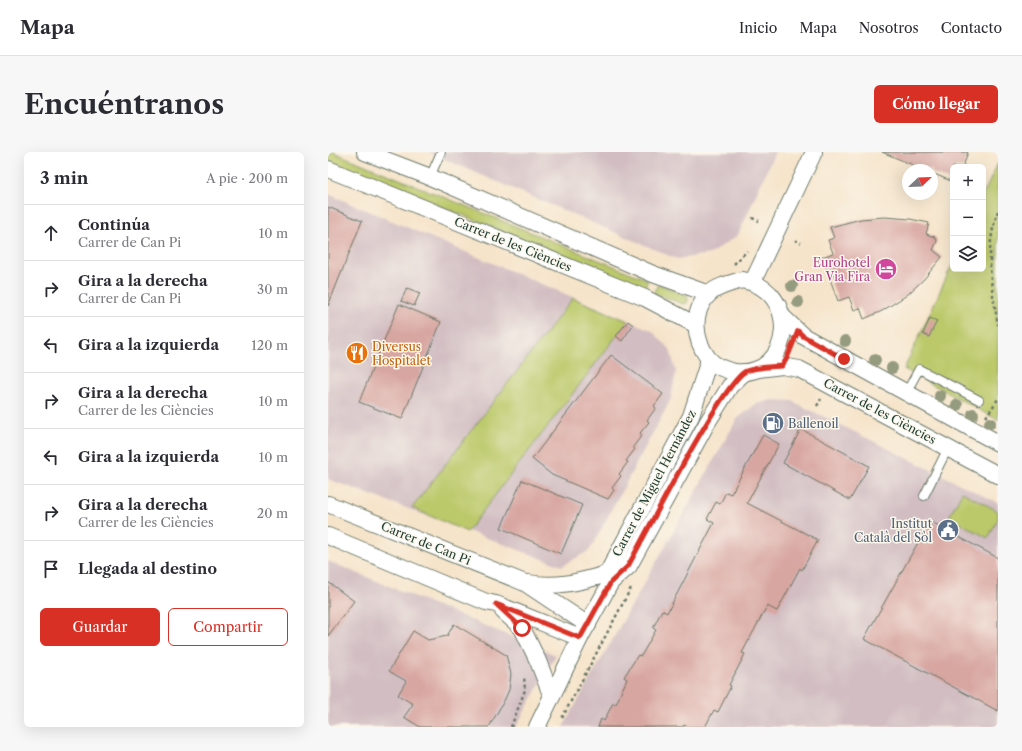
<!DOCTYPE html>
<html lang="es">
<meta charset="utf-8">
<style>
:root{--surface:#fff;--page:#f7f7f7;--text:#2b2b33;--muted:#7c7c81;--line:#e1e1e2;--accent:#d93025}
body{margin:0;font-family:"Libre Caslon Text",serif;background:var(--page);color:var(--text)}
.controls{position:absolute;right:12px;top:12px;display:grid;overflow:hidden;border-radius:6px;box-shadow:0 4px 16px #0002}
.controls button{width:36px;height:36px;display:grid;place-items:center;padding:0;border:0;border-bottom:1px solid var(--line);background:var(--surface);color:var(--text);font:20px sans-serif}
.compass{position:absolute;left:574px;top:12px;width:36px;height:36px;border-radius:50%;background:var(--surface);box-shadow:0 4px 16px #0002;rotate:67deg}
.stop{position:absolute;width:12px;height:12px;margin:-9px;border:3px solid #d93025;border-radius:50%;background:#fff}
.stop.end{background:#d93025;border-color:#fff;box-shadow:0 1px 4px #0008}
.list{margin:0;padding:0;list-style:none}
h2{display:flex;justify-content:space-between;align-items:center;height:52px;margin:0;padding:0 16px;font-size:17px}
h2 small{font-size:13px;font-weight:400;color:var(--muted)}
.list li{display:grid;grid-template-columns:26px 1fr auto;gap:12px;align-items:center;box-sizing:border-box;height:56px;padding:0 16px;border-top:1px solid var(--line)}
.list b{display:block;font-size:15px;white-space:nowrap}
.list p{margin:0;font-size:13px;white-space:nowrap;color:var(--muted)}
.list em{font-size:13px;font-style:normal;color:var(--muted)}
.actions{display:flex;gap:8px;padding:12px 16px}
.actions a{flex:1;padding:9px 0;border:1px solid var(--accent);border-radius:6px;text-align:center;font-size:14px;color:var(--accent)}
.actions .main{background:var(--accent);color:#fff}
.icon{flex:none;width:22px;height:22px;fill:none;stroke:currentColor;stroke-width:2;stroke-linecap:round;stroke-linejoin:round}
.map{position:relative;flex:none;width:670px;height:575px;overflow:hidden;border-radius:6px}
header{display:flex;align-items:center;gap:24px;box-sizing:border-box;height:56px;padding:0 20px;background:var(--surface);border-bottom:1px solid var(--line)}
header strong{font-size:19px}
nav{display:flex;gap:22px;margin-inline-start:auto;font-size:14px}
.intro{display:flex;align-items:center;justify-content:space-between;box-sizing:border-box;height:96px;padding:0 24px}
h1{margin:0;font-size:28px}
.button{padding:10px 18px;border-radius:6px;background:var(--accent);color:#fff;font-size:14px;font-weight:700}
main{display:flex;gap:24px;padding:0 24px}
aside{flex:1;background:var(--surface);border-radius:6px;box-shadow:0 4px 16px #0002}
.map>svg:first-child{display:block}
.industrial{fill:#d2bec2}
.green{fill:#bcc96b;stroke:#6e8350}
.building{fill:#d8a6a1}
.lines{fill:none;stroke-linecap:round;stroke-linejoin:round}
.service-casing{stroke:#6a7768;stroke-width:10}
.minor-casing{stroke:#6a7768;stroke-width:18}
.path{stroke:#6a7768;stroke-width:2.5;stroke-dasharray:3 3;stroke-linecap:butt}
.service{stroke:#fff;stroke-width:8}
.minor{stroke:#fff;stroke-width:16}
.tree{fill:#959b7f}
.route{stroke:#d93025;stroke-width:5}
.labels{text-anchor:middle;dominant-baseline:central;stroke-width:3;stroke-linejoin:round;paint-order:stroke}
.street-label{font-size:12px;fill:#1f3d34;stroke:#fbf7ec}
.hotel-label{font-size:12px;fill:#b23c85;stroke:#fbf7ec;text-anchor:end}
.food-label{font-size:12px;fill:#c56008;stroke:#fbf7ec;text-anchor:start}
.service-label{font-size:12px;fill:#4e5e75;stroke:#fbf7ec;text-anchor:start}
</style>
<header>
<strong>Mapa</strong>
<nav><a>Inicio</a><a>Mapa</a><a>Nosotros</a><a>Contacto</a></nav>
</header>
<div class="intro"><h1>Encuéntranos</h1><a class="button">Cómo llegar</a></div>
<main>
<aside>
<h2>3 min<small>A pie · 200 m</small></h2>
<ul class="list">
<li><svg class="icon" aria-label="ahead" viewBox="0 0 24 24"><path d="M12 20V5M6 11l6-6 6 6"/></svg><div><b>Continúa</b><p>Carrer de Can Pi</p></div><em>10 m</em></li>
<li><svg class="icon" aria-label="right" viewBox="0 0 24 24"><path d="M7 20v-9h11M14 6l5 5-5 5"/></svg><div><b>Gira a la derecha</b><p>Carrer de Can Pi</p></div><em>30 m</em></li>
<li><svg class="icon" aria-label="left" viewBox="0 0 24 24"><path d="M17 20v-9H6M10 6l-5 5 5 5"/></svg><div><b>Gira a la izquierda</b></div><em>120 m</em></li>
<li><svg class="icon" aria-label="right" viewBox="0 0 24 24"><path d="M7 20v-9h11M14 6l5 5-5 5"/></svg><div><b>Gira a la derecha</b><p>Carrer de les Ciències</p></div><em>10 m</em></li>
<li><svg class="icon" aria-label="left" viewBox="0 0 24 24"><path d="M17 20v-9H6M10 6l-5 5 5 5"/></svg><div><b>Gira a la izquierda</b></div><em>10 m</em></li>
<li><svg class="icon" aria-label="right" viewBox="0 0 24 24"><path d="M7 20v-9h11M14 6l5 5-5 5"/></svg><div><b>Gira a la derecha</b><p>Carrer de les Ciències</p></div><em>20 m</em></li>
<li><svg class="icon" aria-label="arrive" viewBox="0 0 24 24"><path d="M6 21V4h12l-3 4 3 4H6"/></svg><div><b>Llegada al destino</b></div></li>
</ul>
<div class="actions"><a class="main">Guardar</a><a>Compartir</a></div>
</aside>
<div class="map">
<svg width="670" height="575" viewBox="0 0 670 575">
<rect width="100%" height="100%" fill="#fbf7ec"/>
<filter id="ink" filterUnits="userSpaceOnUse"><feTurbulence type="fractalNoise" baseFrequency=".025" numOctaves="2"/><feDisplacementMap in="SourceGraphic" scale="8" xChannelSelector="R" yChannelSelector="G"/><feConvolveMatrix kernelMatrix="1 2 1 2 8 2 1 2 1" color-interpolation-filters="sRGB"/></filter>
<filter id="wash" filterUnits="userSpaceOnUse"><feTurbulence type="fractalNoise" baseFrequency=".012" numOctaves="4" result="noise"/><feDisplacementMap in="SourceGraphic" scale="16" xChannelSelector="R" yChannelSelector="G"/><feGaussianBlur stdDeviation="0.9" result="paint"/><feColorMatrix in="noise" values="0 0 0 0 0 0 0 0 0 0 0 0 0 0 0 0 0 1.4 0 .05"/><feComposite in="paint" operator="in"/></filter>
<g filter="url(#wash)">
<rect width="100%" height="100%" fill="#f6e4ca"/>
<g class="industrial">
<path d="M100 0H447L410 83 382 102 349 107Z"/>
<path d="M0 42 323 178 342 197 348 219 343 247 262 398 234 414 0 327Z"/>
<path d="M444 248 464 249 670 351V575H235L409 267 428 252Z"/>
<path d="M0 409 228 503 188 575H0Z"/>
</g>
<g class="green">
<path d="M0 0H5L320 128 316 137 0 8Z"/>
<path d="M670 11V268L576 217 625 111V117H655V43Z"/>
<path d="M330 132 358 143 360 147 359 151 355 152 326 141Z"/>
<path d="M245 146 300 169 139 380 84 356Z"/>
<path d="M634 340 670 359V367L660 386 621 365Z"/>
</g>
<g id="blocks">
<g class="building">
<path d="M554 0H640L635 15H625V30L604 21V18H597Z"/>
<path d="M0 55 34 69 0 154Z"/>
<path d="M556 65 582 67 601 71 598 82 607 85 609 89 605 98 614 105 596 127 579 143 554 159 536 167 532 156 526 158 521 145 510 149 494 105 505 101 500 88 506 86 502 75 533 67Z"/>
<path d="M79 136 92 141 86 154 73 149Z"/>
<path d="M71 152 113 170 74 267 31 250Z"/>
<path d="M602 166 609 169 601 185 595 182Z"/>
<path d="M300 169 305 173 294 189 288 184Z"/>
<path d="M283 203 335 242 326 254 328 256 319 268 321 270 312 281 314 283 305 295 307 297 298 309 300 310 291 322 293 324 284 336 286 338 280 347 224 323 204 307Z"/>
<path d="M440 270 444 272 442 275 438 273Z"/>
<path d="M473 277 541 314 522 348 455 311Z"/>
<path d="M435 283 451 292 419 351 490 388 474 418 472 416 449 459 439 454 414 501 417 502 401 533 403 534 390 560 386 558 377 575H360L356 573 355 575H270L273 567 276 569 285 551 288 552 299 527 296 525 310 503 313 504 328 478 325 476 334 458 339 461 386 371 379 367 388 350 392 352 398 340 403 342Z"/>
<path d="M194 328 254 353 233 402 173 376Z"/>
<path d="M602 369 670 406V559L536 487Z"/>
<path d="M0 430 26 449 0 484Z"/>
<path d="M126 472 178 503 183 522 181 538 176 549 161 575H92L76 565 85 552 70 543 78 529 61 519 85 479 100 488 119 484Z"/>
</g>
</g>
</g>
<g filter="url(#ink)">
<use href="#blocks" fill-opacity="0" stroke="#6a7768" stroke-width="1"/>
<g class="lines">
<g class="service-casing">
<g id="service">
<path d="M102 25 113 0"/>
<path d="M578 241 591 217 651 248"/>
<path d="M596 344 620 296"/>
</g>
</g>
<g class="minor-casing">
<g id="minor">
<path d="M37 0 102 25 325 122 381 142"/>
<path d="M0 17 317 146 368 173"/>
<path d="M414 128C473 137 466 226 407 220 397 218 387 215 380 206 366 187 363 160 381 142 389 134 404 131 414 128Z"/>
<path d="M425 129 486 0"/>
<path d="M456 166 475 184 670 291"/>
<path d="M430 217 454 214 471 217 670 323"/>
<path d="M0 352 197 431 260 473"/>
<path d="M0 384 158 450 168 452 252 486"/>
<path d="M283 430 279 422 288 405 363 264 381 208"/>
<path d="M200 431C228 436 252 430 279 422"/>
<path d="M175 459 194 476 210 509 224 545"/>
<path d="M209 575 252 486 283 430 301 414 379 271 402 234 417 220"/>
</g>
</g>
<g class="path">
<path d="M670 59C656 99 663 132 670 173"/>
<path d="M424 66 431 69"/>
<path d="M467 88 473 91"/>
<path d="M406 112 419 99"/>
<path d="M489 254 493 247"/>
<path d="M658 265 670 247"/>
<path d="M234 566 303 436"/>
<path d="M183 575 197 538 196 524"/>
</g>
<use href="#service" class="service"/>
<use href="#minor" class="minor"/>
</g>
<g class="tree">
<circle cx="464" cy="134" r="6"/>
<circle cx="470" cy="150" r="6"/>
<circle cx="517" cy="189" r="6"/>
<circle cx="547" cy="208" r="6"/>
<circle cx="564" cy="216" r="6"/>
<circle cx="612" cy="244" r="6"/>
<circle cx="629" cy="253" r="6"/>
<circle cx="645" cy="262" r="6"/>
<circle cx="662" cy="271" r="6"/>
</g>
</g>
<g class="lines" filter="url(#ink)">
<path class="route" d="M194 476 168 452 252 486 283 430 300 414C318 382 394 231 418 219 428 215 443 215 454 214L459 206 470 179 475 184 516 207"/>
</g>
<defs>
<g id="hotel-disc" transform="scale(1.15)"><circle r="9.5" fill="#d1479c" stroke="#fbf7ec"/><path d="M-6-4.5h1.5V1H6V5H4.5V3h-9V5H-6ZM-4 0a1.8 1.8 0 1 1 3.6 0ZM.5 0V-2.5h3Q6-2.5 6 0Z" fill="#fff"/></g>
<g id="restaurant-disc" transform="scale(1.15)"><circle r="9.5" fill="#e8710a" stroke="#fbf7ec"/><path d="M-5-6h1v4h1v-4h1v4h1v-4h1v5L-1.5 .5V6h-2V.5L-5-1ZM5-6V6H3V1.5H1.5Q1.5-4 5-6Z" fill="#fff"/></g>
<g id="fuel-disc" transform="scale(1.15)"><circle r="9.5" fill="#5c6f8a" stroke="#fbf7ec"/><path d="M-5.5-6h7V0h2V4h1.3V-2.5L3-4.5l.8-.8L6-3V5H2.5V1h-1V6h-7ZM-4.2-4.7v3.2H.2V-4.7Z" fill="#fff"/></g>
<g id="civic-disc" transform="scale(1.15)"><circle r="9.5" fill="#5c6f8a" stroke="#fbf7ec"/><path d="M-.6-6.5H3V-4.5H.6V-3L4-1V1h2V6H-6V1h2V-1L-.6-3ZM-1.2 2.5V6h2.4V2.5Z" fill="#fff"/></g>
</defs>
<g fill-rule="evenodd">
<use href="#hotel-disc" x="558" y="117"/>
<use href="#restaurant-disc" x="29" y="201"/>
<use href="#fuel-disc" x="445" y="271"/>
<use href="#civic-disc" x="620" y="378"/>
</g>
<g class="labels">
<g class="street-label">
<text transform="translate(185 92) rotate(22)">Carrer de les Ciències</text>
<text transform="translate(552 259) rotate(28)">Carrer de les Ciències</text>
<text transform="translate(326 331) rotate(-62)">Carrer de Miguel Hernández</text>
<text transform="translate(98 391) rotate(22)">Carrer de Can Pi</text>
</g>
<g class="hotel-label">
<text x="542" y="110">Eurohotel<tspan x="542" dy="14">Gran Via Fira</tspan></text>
</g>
<g class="food-label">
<text x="44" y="194">Diversus<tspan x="44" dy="14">Hospitalet</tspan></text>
</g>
<g class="service-label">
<text x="460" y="271">Ballenoil</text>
<text x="604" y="371" text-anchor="end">Institut<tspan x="604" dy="14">Català del Sòl</tspan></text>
</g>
</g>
</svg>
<div class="controls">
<button>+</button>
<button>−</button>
<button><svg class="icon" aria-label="layers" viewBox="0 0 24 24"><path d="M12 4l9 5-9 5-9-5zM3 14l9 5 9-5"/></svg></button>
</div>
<svg class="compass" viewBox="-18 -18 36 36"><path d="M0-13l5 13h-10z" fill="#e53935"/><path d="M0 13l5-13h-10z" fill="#7c7c81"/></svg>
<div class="stop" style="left:194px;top:476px"></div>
<div class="stop end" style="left:516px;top:207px"></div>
</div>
</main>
